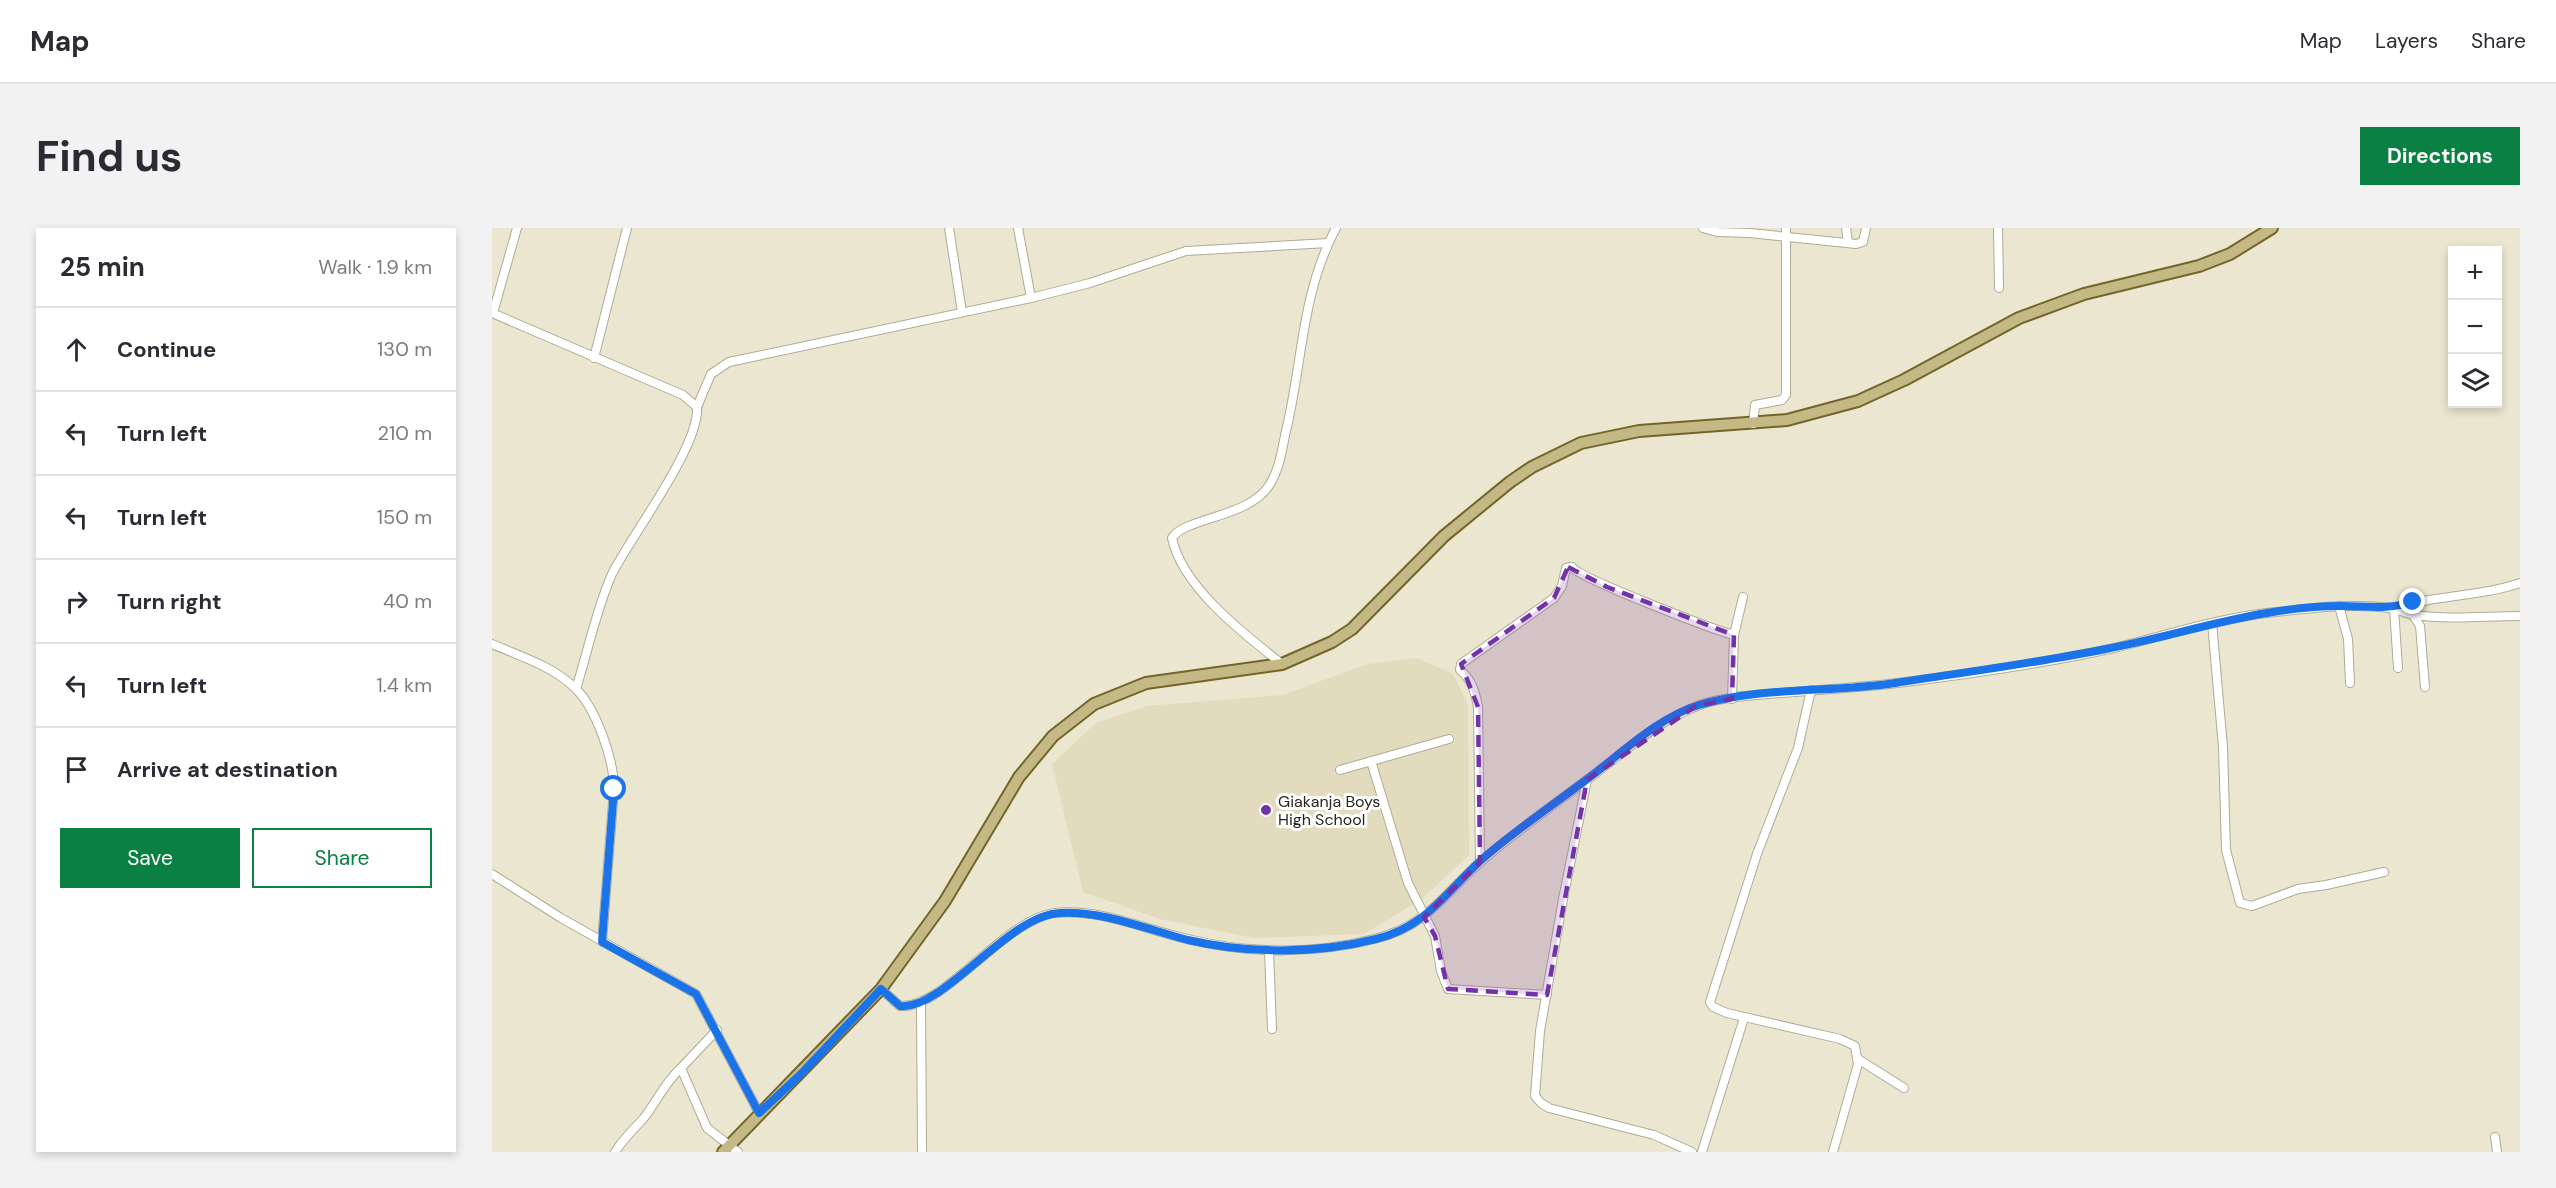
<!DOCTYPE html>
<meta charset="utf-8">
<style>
:root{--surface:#fff;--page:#f2f2f3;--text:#2b2b33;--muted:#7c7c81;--line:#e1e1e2;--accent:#0b8043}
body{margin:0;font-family:"DM Sans",sans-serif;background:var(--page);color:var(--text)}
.controls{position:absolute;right:18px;top:18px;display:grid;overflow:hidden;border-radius:0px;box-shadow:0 3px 9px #0003}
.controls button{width:54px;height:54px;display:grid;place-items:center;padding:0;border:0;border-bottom:2px solid var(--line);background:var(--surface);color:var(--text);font:30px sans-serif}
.stop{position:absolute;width:18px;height:18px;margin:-14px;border:4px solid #1a73e8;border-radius:50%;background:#fff}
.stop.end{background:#1a73e8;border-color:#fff;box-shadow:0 2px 6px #0008}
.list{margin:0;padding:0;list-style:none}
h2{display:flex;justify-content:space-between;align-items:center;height:78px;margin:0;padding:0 24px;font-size:26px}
h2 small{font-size:20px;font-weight:400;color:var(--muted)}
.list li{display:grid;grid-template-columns:39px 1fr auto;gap:18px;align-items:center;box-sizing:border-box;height:84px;padding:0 24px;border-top:2px solid var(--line)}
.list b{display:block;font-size:22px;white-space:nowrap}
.list em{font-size:20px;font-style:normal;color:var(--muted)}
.actions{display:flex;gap:12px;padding:18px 24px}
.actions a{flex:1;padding:14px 0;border:2px solid var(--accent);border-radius:0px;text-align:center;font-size:21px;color:var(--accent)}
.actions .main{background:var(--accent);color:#fff}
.icon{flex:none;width:33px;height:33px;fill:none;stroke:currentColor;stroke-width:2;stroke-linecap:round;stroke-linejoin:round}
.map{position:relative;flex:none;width:2028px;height:924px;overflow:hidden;border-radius:0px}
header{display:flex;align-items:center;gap:36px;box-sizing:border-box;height:84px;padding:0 30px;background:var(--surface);border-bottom:2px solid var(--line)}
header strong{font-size:28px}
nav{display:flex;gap:33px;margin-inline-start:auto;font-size:21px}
.intro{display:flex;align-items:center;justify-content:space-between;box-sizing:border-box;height:144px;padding:0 36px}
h1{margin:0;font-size:42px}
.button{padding:15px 27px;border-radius:0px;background:var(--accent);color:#fff;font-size:21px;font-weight:700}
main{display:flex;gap:36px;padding:0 36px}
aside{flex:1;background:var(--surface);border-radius:0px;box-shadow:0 3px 9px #0003}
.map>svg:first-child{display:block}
.built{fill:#e2dbbd}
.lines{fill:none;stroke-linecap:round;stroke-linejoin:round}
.minor-casing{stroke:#b0ab95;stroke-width:10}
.major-casing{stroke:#73652a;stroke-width:14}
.minor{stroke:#fff;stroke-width:8}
.major{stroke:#c4b884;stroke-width:10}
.route{stroke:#1a73e8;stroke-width:8}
.marked{fill:#7332a7;fill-opacity:0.2;stroke:#7332a7;stroke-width:4.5;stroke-dasharray:12 8;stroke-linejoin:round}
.poi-dot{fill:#7332a7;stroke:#fff;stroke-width:2}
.labels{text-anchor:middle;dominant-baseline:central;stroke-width:6;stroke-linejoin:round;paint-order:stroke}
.poi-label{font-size:16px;fill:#26241c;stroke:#fff;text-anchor:start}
</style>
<header>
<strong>Map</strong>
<nav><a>Map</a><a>Layers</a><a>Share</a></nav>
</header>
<div class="intro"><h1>Find us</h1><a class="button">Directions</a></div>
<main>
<aside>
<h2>25 min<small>Walk · 1.9 km</small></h2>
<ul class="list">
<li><svg class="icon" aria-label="ahead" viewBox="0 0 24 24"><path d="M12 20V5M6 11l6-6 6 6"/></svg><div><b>Continue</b></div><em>130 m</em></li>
<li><svg class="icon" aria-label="left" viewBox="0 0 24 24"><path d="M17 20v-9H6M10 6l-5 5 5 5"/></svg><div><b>Turn left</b></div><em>210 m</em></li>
<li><svg class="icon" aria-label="left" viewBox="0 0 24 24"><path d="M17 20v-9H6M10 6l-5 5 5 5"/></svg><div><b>Turn left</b></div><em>150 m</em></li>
<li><svg class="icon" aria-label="right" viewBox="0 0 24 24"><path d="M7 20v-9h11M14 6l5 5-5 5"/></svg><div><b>Turn right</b></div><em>40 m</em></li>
<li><svg class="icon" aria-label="left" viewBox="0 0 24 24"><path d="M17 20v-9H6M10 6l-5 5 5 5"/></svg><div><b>Turn left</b></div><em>1.4 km</em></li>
<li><svg class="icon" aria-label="arrive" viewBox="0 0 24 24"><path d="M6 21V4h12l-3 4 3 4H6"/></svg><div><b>Arrive at destination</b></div></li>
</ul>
<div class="actions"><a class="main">Save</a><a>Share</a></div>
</aside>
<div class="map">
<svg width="2028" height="924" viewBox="0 0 2028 924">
<rect width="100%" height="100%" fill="#ebe6cf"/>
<path class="built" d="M925 430 961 446 976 477 977 627 930 671 872 706 762 710 668 691 591 664 560 536 604 495 656 478 790 467 876 436Z"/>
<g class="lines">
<g class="minor-casing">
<g id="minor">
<path d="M457 0 470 84"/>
<path d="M526 0 539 70"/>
<path d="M1211 0 1225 4 1258 5 1364 16 1371 14 1374 0"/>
<path d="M1354 0 1356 15"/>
<path d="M1506 0 1507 60"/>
<path d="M0 85 191 167 205 179C208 218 139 308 120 346 104 382 96 423 84 461"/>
<path d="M1 85 25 0"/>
<path d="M102 130 135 0"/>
<path d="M205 179 219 146 237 134 539 70 598 55 694 23 836 15"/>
<path d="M1261 196 1263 177 1290 172 1294 167V0"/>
<path d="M1847 378 1856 411 1858 455"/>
<path d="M1921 387 1928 398 1933 459"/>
<path d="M1720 395 1731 519 1734 622 1748 675 1760 678 1806 661 1834 657 1892 644"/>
<path d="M0 416C28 428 60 438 82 459 104 479 122 532 122 561L110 714"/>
<path d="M790 436C752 406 690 359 680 310 693 289 758 290 778 256 788 240 790 221 794 203 811 133 809 66 844 0"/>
<path d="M1906 440 1902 380C1943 367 1987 369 2028 355"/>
<path d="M1319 462 1306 520 1265 626 1218 774 1221 779 1235 785 1348 811 1363 818 1366 836 1341 924"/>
<path d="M1240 471 1242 407 1251 369"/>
<path d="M879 533 916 655 943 708 949 743 956 761 1055 767"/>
<path d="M848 542 957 511"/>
<path d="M1095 552 1071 671 1048 803 1043 868 1049 875 1057 880 1162 907 1200 924"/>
<path d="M988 634 986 479C983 463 980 452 968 442L969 436 1062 370 1070 358 1074 340 1080 339C1087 350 1222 402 1242 407"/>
<path d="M0 646 69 690 204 766 267 885"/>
<path d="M777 722 780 801"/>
<path d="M389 761 408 778C451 782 514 690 563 685 609 680 656 703 700 712 758 726 824 726 882 711 937 698 953 664 993 630 1028 600 1067 573 1104 545 1134 522 1163 496 1198 481 1221 470 1250 468 1275 466 1316 463 1357 460 1397 456 1471 447 1550 436 1622 420 1676 407 1729 389 1784 384 1822 380 1860 375 1898 380 1907 381 1914 386 1923 387 1957 392 1994 388 2028 388"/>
<path d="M429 773 430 924"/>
<path d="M225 802 189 840 215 900 246 924"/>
<path d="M1366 831 1412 860"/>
<path d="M2003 909 2005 924"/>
<path d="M123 924C131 911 141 902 151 891 165 874 172 855 189 840"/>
<path d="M1210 924 1252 790"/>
</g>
</g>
<g class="major-casing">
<path id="major" d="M231 924 389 761 453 673 527 549 561 508 602 476 654 455 790 436 840 414 860 401 952 308 1018 254 1040 239 1089 215 1147 203 1295 192 1366 173 1412 152 1527 90 1592 66 1707 38 1738 26 1780 0"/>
</g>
<use href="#minor" class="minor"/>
<use href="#major" class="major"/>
</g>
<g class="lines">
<path class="route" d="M122 561 110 714 204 766 267 885 309 846 389 761 408 778C451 783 516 687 568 685 612 683 654 701 696 712 756 726 824 726 884 711 933 699 952 667 987 634 1022 603 1061 577 1098 549 1131 524 1167 489 1207 477 1270 458 1339 465 1403 455 1474 444 1544 435 1614 421 1668 411 1720 394 1775 385 1798 381 1824 378 1848 378 1874 378 1896 382 1921 374"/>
</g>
<path class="marked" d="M1076 339 1115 359 1242 407 1240 471 1204 478 1095 552 1055 767 956 761 943 708 932 689 988 634 986 479 969 436 1062 370Z"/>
<circle class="poi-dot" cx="774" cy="582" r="6"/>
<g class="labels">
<g class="poi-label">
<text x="786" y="573">Giakanja Boys<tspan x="786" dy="18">High School</tspan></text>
</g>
</g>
</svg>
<div class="controls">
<button>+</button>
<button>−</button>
<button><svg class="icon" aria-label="layers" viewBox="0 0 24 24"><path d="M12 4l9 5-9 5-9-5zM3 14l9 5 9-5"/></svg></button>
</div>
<div class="stop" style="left:122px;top:561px"></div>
<div class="stop end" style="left:1921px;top:374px"></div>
</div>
</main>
